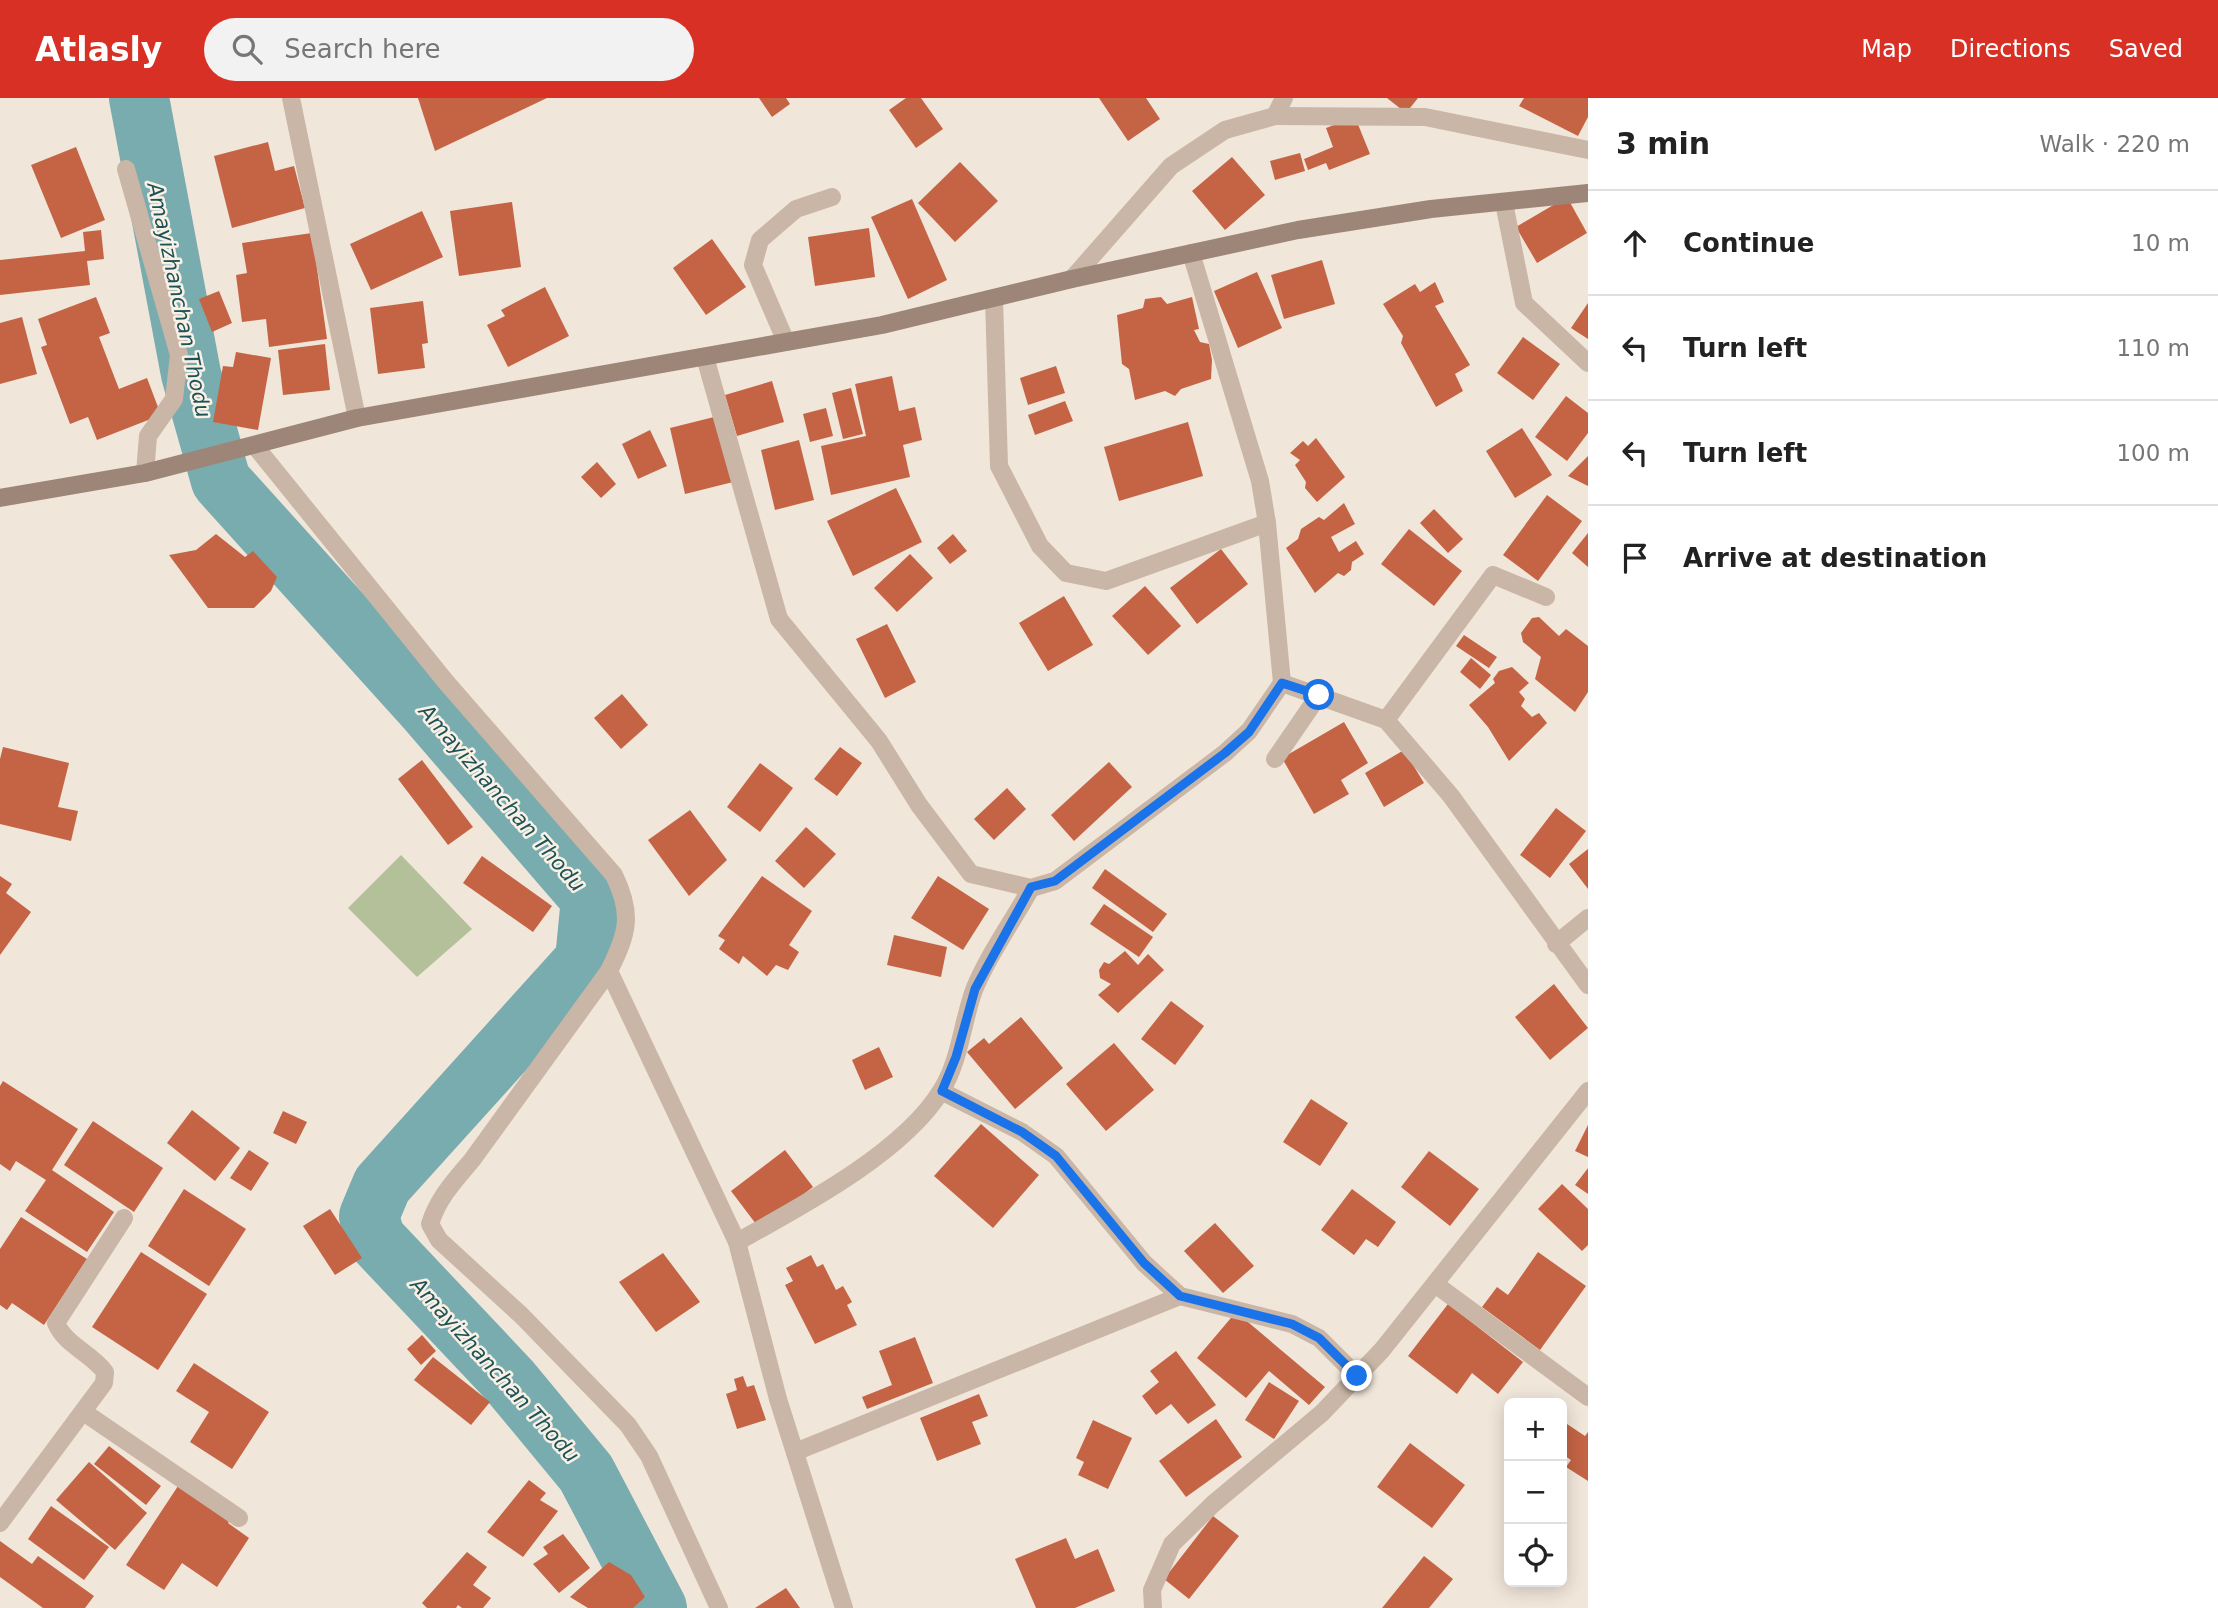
<!DOCTYPE html>
<meta charset="utf-8">
<style>
:root{--surface:#fff;--page:#f2f2f2;--text:#222;--muted:#767676;--line:#e0e0e0;--accent:#d93025}
body{margin:0;font-family:"DejaVu Sans",sans-serif;background:var(--page);color:var(--text)}
.controls{position:absolute;right:21px;bottom:21px;display:grid;overflow:hidden;border-radius:10px;box-shadow:0 4px 18px #0003}
.controls button{width:63px;height:63px;display:grid;place-items:center;padding:0;border:0;border-bottom:2px solid var(--line);background:var(--surface);color:var(--text);font:35px sans-serif}
.stop{position:absolute;width:21px;height:21px;margin:-16px;border:5px solid #1a73e8;border-radius:50%;background:#fff}
.stop.end{background:#1a73e8;border-color:#fff;box-shadow:0 2px 7px #0008}
.list{margin:0;padding:0;list-style:none}
h2{display:flex;justify-content:space-between;align-items:center;height:91px;margin:0;padding:0 28px;font-size:30px}
h2 small{font-size:23px;font-weight:400;color:var(--muted)}
.list li{display:grid;grid-template-columns:46px 1fr auto;gap:21px;align-items:center;box-sizing:border-box;height:105px;padding:0 28px;border-top:2px solid var(--line)}
.list b{display:block;font-size:26px;white-space:nowrap}
.list em{font-size:23px;font-style:normal;color:var(--muted)}
.icon{flex:none;width:38px;height:38px;fill:none;stroke:currentColor;stroke-width:2;stroke-linecap:round;stroke-linejoin:round}
.map{position:relative;flex:none;width:1588px;height:1510px;overflow:hidden}
header{display:flex;align-items:center;gap:42px;box-sizing:border-box;height:98px;padding:0 35px;background:var(--accent);color:#fff}
header strong{font-size:33px}
nav{display:flex;gap:38px;margin-inline-start:auto;font-size:24px}
.search{width:490px;height:63px;background:var(--page);display:flex;align-items:center;gap:18px;box-sizing:border-box;padding:0 24px;border-radius:38px;color:var(--muted);font-size:26px}
main{display:flex}
aside{flex:1;background:var(--surface)}
.map>svg:first-child{display:block}
.green{fill:#b3c09a}
.lines{fill:none;stroke-linecap:round;stroke-linejoin:round}
.river{stroke:#79acae;stroke-width:60}
.building{fill:#c46445}
.lane{stroke:#c9b6a6;stroke-width:18}
.street{stroke:#c9b6a6;stroke-width:18}
.secondary{stroke:#9d8578;stroke-width:18}
.route{stroke:#1a73e8;stroke-width:9}
.labels{text-anchor:middle;dominant-baseline:central;stroke-width:5;stroke-linejoin:round;paint-order:stroke}
.water-label{font-size:21px;font-style:italic;fill:#1d5256;stroke:#f9f0e6}
</style>
<header>
<strong>Atlasly</strong>
<div class="search"><svg class="icon" aria-label="search" viewBox="0 0 24 24"><circle cx="10" cy="10" r="6"/><path d="M15 15l6 6"/></svg>Search here</div>
<nav><a>Map</a><a>Directions</a><a>Saved</a></nav>
</header>
<main>
<div class="map">
<svg width="1588" height="1510" viewBox="0 0 1588 1510">
<rect width="100%" height="100%" fill="#f1e6da"/>
<path class="green" d="M401 757 472 831 417 879 348 810Z"/>
<g class="lines">
<path class="river" d="M139 0 191 276 221 383 426 610 591 801 585 862 382 1087 369 1118 375 1140 509 1282 586 1375 657 1510"/>
</g>
<g class="building">
<path d="M418 0H547L435 53Z"/>
<path d="M759 0H786L790 6 772 19Z"/>
<path d="M906 0H921L943 31 916 50 889 12Z"/>
<path d="M1099 0H1146L1160 21 1128 43Z"/>
<path d="M1387 0H1418L1406 15Z"/>
<path d="M1524 0H1588V19L1578 38 1519 8Z"/>
<path d="M1355 19 1370 56 1329 72 1326 65 1308 72 1304 61 1333 49 1326 30Z"/>
<path d="M268 44 275 73 294 68 305 110 232 130 214 58Z"/>
<path d="M76 49 105 122 61 140 31 67Z"/>
<path d="M1300 55 1305 73 1275 82 1270 63Z"/>
<path d="M1232 59 1265 97 1225 132 1192 93Z"/>
<path d="M960 64 998 103 955 144 918 105Z"/>
<path d="M1567 99 1587 135 1537 165 1516 129Z"/>
<path d="M912 101 947 182 908 201 871 119Z"/>
<path d="M512 104 521 169 459 178 450 113Z"/>
<path d="M422 113 443 159 371 192 350 146Z"/>
<path d="M869 130 875 179 815 188 808 139Z"/>
<path d="M101 132 104 161 87 163 90 187 0 197V162L85 153 83 134Z"/>
<path d="M312 135 327 241 269 249 266 221 242 224 236 177 247 175 242 145Z"/>
<path d="M712 141 746 189 706 217 673 170Z"/>
<path d="M1322 162 1335 206 1284 221 1271 177Z"/>
<path d="M1257 174 1282 230 1238 250 1214 193Z"/>
<path d="M1435 184 1444 204 1435 208 1470 267 1455 276 1463 293 1436 309 1401 245 1403 238 1383 206 1415 186 1420 194Z"/>
<path d="M545 189 569 238 508 269 487 227 505 218 501 212Z"/>
<path d="M219 193 232 225 212 234 199 201Z"/>
<path d="M96 199 110 235 99 239 119 291 147 280 161 317 97 342 88 319 70 326 41 249 47 247 38 221Z"/>
<path d="M1161 199 1167 206 1192 199 1199 231 1194 232 1200 244 1209 246 1212 262 1211 281 1181 291 1175 298 1165 293 1135 302 1129 271 1122 266 1117 217 1143 210 1145 201Z"/>
<path d="M423 203 428 245 422 246 425 270 378 276 370 210Z"/>
<path d="M1588 205V241L1571 230Z"/>
<path d="M22 219 37 276 0 286V225Z"/>
<path d="M1523 239 1560 266 1533 302 1497 275Z"/>
<path d="M325 246 330 292 283 297 278 252Z"/>
<path d="M236 254 271 260 258 332 213 324 223 268 233 269Z"/>
<path d="M1056 268 1065 295 1028 307 1020 280Z"/>
<path d="M892 278 899 313 915 309 922 342 903 347 910 379 831 397 821 348 866 338 855 286Z"/>
<path d="M772 283 784 324 737 338 725 297Z"/>
<path d="M851 290 863 336 843 341 832 295Z"/>
<path d="M1566 298 1588 315V335L1567 363 1535 339Z"/>
<path d="M1065 303 1073 323 1035 337 1028 317Z"/>
<path d="M826 310 833 338 810 344 803 316Z"/>
<path d="M718 318 733 384 685 396 670 330Z"/>
<path d="M1188 324 1203 378 1119 403 1104 349Z"/>
<path d="M1522 330 1552 377 1515 400 1486 353Z"/>
<path d="M650 332 667 368 638 381 622 346Z"/>
<path d="M1316 340 1345 379 1317 404 1305 390 1306 384 1295 367 1300 362 1290 355 1303 343 1308 348Z"/>
<path d="M799 342 814 402 775 412 761 352Z"/>
<path d="M1588 358V388L1568 378Z"/>
<path d="M597 364 616 386 601 400 581 379Z"/>
<path d="M896 390 922 444 853 478 827 423Z"/>
<path d="M1547 397 1582 423 1538 483 1503 457Z"/>
<path d="M1344 405 1355 426 1331 439 1339 454 1356 443 1364 456 1352 464 1351 472 1344 478 1338 475 1315 495 1286 450 1298 441 1301 431 1319 419 1324 422Z"/>
<path d="M1434 411 1463 441 1448 455 1420 425Z"/>
<path d="M1409 431 1462 473 1434 508 1381 466Z"/>
<path d="M1588 435V469L1572 455Z"/>
<path d="M216 436 245 459 253 453 277 479 271 493 254 510H208L169 457 196 452Z"/>
<path d="M953 436 967 453 950 466 937 450Z"/>
<path d="M1221 451 1248 486 1197 526 1170 490Z"/>
<path d="M910 456 933 480 897 514 874 490Z"/>
<path d="M1145 488 1181 528 1148 557 1112 518Z"/>
<path d="M1064 498 1093 547 1048 573 1019 525Z"/>
<path d="M1539 519 1559 538 1566 531 1588 548V594L1575 614 1535 581 1541 559 1523 544 1521 535 1532 520Z"/>
<path d="M887 526 916 584 885 600 856 541Z"/>
<path d="M1464 537 1497 559 1489 570 1456 548Z"/>
<path d="M1471 560 1491 577 1480 591 1460 574Z"/>
<path d="M1512 569 1529 585 1519 594 1525 601 1521 608 1532 619 1539 615 1547 625 1509 663 1488 629 1469 607 1495 585 1493 581 1499 573Z"/>
<path d="M622 596 648 627 621 651 594 620Z"/>
<path d="M1344 624 1368 665 1341 682 1349 696 1314 716 1282 660Z"/>
<path d="M3 649 69 665 58 709 78 713 71 743 0 726V661Z"/>
<path d="M840 649 862 665 837 698 814 681Z"/>
<path d="M1404 652 1424 685 1384 709 1365 675Z"/>
<path d="M422 662 473 729 448 747 398 681Z"/>
<path d="M1109 664 1132 689 1074 743 1051 717Z"/>
<path d="M760 665 793 690 760 734 727 709Z"/>
<path d="M1007 690 1026 711 994 742 974 721Z"/>
<path d="M1556 710 1586 733 1550 780 1520 757Z"/>
<path d="M690 712 727 762 689 798 648 742Z"/>
<path d="M806 729 836 756 804 790 775 763Z"/>
<path d="M1588 751V791L1569 766Z"/>
<path d="M482 758 552 808 533 834 463 785Z"/>
<path d="M1105 771 1167 816 1153 834 1092 790Z"/>
<path d="M0 778 12 786 6 795 31 814 0 857Z"/>
<path d="M762 778 812 813 789 847 799 854 788 872 776 867 767 878 743 858 739 866 719 851 725 842 718 838Z"/>
<path d="M938 778 989 811 963 852 911 820Z"/>
<path d="M1104 806 1153 839 1139 859 1090 826Z"/>
<path d="M894 837 947 849 941 879 887 867Z"/>
<path d="M1125 853 1138 867 1148 856 1164 872 1118 915 1098 897 1111 886 1100 880 1099 872 1104 864 1109 866Z"/>
<path d="M1554 886 1588 930 1550 962 1515 919Z"/>
<path d="M1171 903 1204 928 1175 967 1141 941Z"/>
<path d="M1021 919 1063 970 1015 1011 967 954 984 940 989 946Z"/>
<path d="M1114 945 1154 992 1106 1033 1066 986Z"/>
<path d="M879 949 893 979 865 992 852 962Z"/>
<path d="M3 983 78 1031 52 1072 114 1114 87 1154 25 1113 46 1082 16 1063 10 1073 0 1066V988Z"/>
<path d="M1311 1001 1348 1025 1320 1068 1283 1044Z"/>
<path d="M192 1012 240 1050 215 1083 167 1045Z"/>
<path d="M283 1013 307 1024 296 1046 273 1035Z"/>
<path d="M93 1023 163 1070 134 1114 64 1067Z"/>
<path d="M981 1026 1039 1077 993 1130 934 1078Z"/>
<path d="M1588 1027V1059L1575 1053Z"/>
<path d="M249 1052 269 1065 251 1093 230 1080Z"/>
<path d="M785 1052 813 1089 759 1130 731 1093Z"/>
<path d="M1429 1053 1479 1091 1450 1128 1401 1089Z"/>
<path d="M1588 1070V1096L1575 1087Z"/>
<path d="M1562 1086 1588 1111V1147L1582 1153 1538 1111Z"/>
<path d="M184 1091 246 1131 209 1188 148 1148Z"/>
<path d="M1352 1091 1396 1124 1378 1149 1366 1141 1354 1157 1321 1132Z"/>
<path d="M330 1111 362 1160 335 1177 303 1128Z"/>
<path d="M21 1119 87 1161 44 1227 12 1205 7 1212 0 1207V1151Z"/>
<path d="M1215 1125 1254 1168 1223 1195 1184 1153Z"/>
<path d="M141 1154 207 1196 158 1272 92 1229Z"/>
<path d="M1538 1154 1586 1188 1540 1252 1482 1209 1497 1189 1508 1197Z"/>
<path d="M663 1155 700 1204 656 1234 619 1184Z"/>
<path d="M811 1157 817 1169 823 1166 836 1192 843 1188 852 1204 847 1207 857 1227 815 1246 785 1187 793 1183 786 1170Z"/>
<path d="M1448 1206 1523 1264 1498 1296 1472 1275 1457 1296 1408 1258Z"/>
<path d="M1236 1214 1325 1289 1309 1307 1269 1273 1246 1300 1197 1260Z"/>
<path d="M422 1237 436 1253 421 1267 407 1251Z"/>
<path d="M915 1239 933 1285 867 1311 862 1299 892 1287 879 1253Z"/>
<path d="M1176 1253 1216 1307 1188 1326 1171 1306 1156 1317 1142 1298 1159 1284 1150 1273Z"/>
<path d="M433 1259 490 1304 471 1327 414 1282Z"/>
<path d="M194 1265 269 1314 232 1371 190 1344 209 1314 176 1293Z"/>
<path d="M743 1278 747 1289 754 1287 766 1322 737 1331 726 1296 737 1292 734 1281Z"/>
<path d="M1269 1284 1299 1303 1274 1341 1245 1322Z"/>
<path d="M979 1296 988 1318 972 1324 981 1346 937 1363 920 1320Z"/>
<path d="M1216 1321 1242 1359 1186 1399 1159 1363Z"/>
<path d="M1093 1322 1132 1340 1108 1391 1078 1377 1084 1364 1076 1360Z"/>
<path d="M1567 1326 1585 1338 1588 1334V1383L1566 1369 1571 1362 1562 1356V1334Z"/>
<path d="M1410 1345 1465 1387 1432 1430 1377 1389Z"/>
<path d="M109 1348 161 1388 146 1407 94 1366Z"/>
<path d="M89 1364 147 1415 115 1452 56 1402Z"/>
<path d="M529 1382 546 1395 540 1402 558 1413 523 1459 487 1434Z"/>
<path d="M180 1385 232 1419 228 1425 249 1440 217 1489 182 1465 164 1492 126 1467Z"/>
<path d="M51 1408 109 1449 84 1482 28 1441Z"/>
<path d="M1213 1418 1239 1438 1189 1501 1164 1481Z"/>
<path d="M563 1436 590 1470 559 1495 533 1466 548 1456 543 1449Z"/>
<path d="M1066 1440 1075 1461 1098 1451 1115 1493 1075 1510H1036L1015 1461Z"/>
<path d="M0 1443 32 1466 38 1458 94 1498 85 1510H43L0 1479Z"/>
<path d="M467 1454 487 1469 473 1487 491 1500 483 1510H462L458 1507 456 1510H427L422 1505Z"/>
<path d="M1424 1458 1453 1481 1429 1510H1382Z"/>
<path d="M609 1464 631 1477 645 1499 633 1510H588L570 1499Z"/>
<path d="M786 1490 800 1510H755Z"/>
</g>
<g class="lines">
<g class="lane">
<path d="M85 1315 239 1420"/>
<path d="M0 1425 104 1285 105 1274C91 1255 65 1247 56 1225L124 1120"/>
</g>
<g class="street">
<path d="M291 0 357 320"/>
<path d="M1275 18 1425 19 1588 52"/>
<path d="M126 71 179 257 174 301 148 338 145 375"/>
<path d="M1504 105 1524 205 1588 265"/>
<path d="M1191 155 1260 383 1267 425 1282 585 1386 622 1451 698 1588 887"/>
<path d="M1072 181 1171 68 1225 32 1275 18 1284 0"/>
<path d="M994 201 999 368 1040 448 1066 475 1106 483 1267 425"/>
<path d="M786 244 753 167 760 142 796 111 832 99"/>
<path d="M705 259 779 521 879 643 919 707 971 776 1031 790 1055 783 1225 655 1249 633 1282 585"/>
<path d="M255 348 446 584 614 777C633 816 628 835 609 873L472 1062C455 1082 438 1100 430 1126L439 1142 522 1218 628 1327 649 1358 719 1510"/>
<path d="M1386 622 1493 477 1546 499"/>
<path d="M1275 661 1319 597"/>
<path d="M1556 846 1588 820"/>
<path d="M609 873 737 1144C800 1109 903 1055 941 993 960 963 962 925 974 892 988 857 1013 823 1031 790"/>
<path d="M941 993 1022 1034 1056 1058 1144 1165 1180 1198 1292 1226 1319 1240 1357 1278"/>
<path d="M737 1144 778 1301 844 1510"/>
<path d="M1435 1186 1588 1299"/>
<path d="M795 1354 1180 1198"/>
<path d="M1153 1510 1152 1492 1172 1446 1213 1406 1322 1315 1382 1252 1588 993"/>
</g>
<path class="secondary" d="M0 400 145 375 357 320 882 227 1072 181 1298 132 1431 111 1588 95"/>
</g>
<g class="lines">
<path class="route" d="M1319 597 1282 585 1249 634 1225 655 1055 783 1031 789 975 891 956 959 942 993 1022 1034 1056 1058 1144 1165 1180 1198 1292 1226 1319 1240 1357 1278"/>
</g>
<g class="labels">
<g class="water-label">
<text transform="translate(179 202) rotate(78)">Amayizhanchan Thodu</text>
<text transform="translate(502 700) rotate(49)">Amayizhanchan Thodu</text>
<text transform="translate(495 1272) rotate(48)">Amayizhanchan Thodu</text>
</g>
</g>
</svg>
<div class="controls">
<button>+</button>
<button>−</button>
<button><svg class="icon" aria-label="locate" viewBox="0 0 24 24"><circle cx="12" cy="12" r="6"/><path d="M12 2v4M12 18v4M2 12h4M18 12h4"/></svg></button>
</div>
<div class="stop" style="left:1319px;top:597px"></div>
<div class="stop end" style="left:1357px;top:1278px"></div>
</div>
<aside>
<h2>3 min<small>Walk · 220 m</small></h2>
<ul class="list">
<li><svg class="icon" aria-label="ahead" viewBox="0 0 24 24"><path d="M12 20V5M6 11l6-6 6 6"/></svg><div><b>Continue</b></div><em>10 m</em></li>
<li><svg class="icon" aria-label="left" viewBox="0 0 24 24"><path d="M17 20v-9H6M10 6l-5 5 5 5"/></svg><div><b>Turn left</b></div><em>110 m</em></li>
<li><svg class="icon" aria-label="left" viewBox="0 0 24 24"><path d="M17 20v-9H6M10 6l-5 5 5 5"/></svg><div><b>Turn left</b></div><em>100 m</em></li>
<li><svg class="icon" aria-label="arrive" viewBox="0 0 24 24"><path d="M6 21V4h12l-3 4 3 4H6"/></svg><div><b>Arrive at destination</b></div></li>
</ul>
</aside>
</main>
